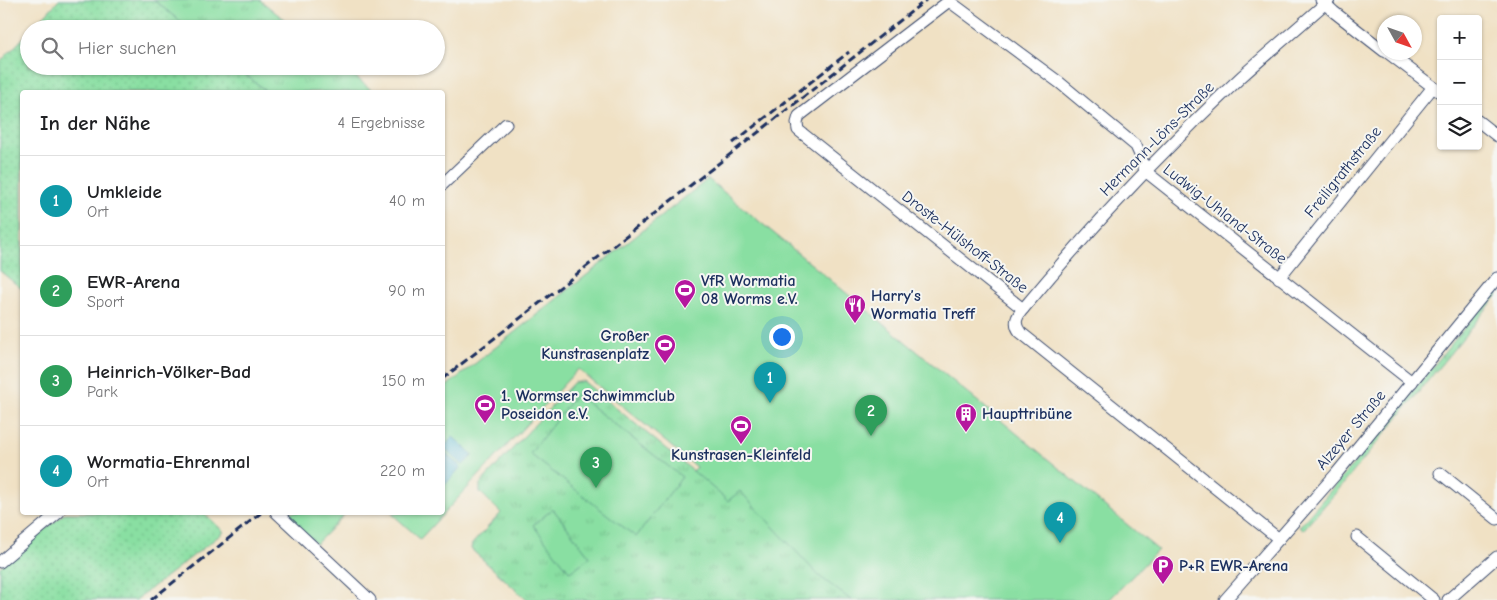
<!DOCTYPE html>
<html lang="de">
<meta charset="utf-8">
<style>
:root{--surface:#fff;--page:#f6f6f6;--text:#202124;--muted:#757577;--line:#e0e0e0;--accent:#b5179e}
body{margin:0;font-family:"Comic Neue",sans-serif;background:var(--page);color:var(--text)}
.controls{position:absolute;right:15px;top:15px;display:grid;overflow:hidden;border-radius:5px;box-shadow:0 1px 4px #0004}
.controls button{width:45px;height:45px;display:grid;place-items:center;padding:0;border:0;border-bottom:1px solid var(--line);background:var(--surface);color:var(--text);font:25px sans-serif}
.compass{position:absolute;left:1377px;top:15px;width:45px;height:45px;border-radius:50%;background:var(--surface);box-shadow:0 1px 4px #0004;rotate:130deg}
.you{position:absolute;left:781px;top:336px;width:18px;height:18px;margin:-12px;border:4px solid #fff;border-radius:50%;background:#1a73e8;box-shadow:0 0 0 8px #1a73e833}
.badge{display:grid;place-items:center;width:32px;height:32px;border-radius:50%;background:var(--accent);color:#fff;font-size:16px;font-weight:700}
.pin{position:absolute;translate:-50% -41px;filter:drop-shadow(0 1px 2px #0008)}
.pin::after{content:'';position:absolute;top:26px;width:18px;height:15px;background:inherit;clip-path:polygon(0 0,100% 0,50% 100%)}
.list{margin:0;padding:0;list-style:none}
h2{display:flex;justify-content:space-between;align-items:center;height:65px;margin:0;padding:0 20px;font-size:21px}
h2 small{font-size:16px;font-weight:400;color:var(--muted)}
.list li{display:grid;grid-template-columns:32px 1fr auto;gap:15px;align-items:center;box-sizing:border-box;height:90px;padding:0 20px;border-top:1px solid var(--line)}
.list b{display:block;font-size:19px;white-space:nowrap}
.list p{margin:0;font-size:16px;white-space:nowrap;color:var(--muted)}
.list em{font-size:16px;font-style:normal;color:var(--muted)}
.icon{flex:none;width:28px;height:28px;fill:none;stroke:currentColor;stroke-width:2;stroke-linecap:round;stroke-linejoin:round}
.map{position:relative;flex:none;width:1497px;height:600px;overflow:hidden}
.search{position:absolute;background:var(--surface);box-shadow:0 1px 4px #0004;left:20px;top:20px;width:425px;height:55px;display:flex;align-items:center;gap:12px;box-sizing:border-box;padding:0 18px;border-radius:28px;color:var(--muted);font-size:19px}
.panel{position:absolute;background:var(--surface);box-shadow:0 1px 4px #0004;left:20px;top:90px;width:425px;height:425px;border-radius:5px}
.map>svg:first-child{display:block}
.grass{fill:url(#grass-tufts);stroke:#528780}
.garden{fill:url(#garden-dots);stroke:#528780}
.pitch{fill:#89dfa2;stroke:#528780}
.water{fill:#52b6d0;stroke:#367297}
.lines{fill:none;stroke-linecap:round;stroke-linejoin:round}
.minor-casing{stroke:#3b4a6d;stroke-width:13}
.minor{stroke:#fff;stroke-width:11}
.rail{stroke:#1b2f5e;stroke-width:3;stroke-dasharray:8 4;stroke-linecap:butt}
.labels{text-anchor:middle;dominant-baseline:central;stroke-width:4;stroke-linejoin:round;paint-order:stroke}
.street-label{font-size:16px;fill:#1b2f5e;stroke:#f6f6f2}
.poi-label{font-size:16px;font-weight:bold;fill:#1b2f5e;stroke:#f6f6f2;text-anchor:start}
</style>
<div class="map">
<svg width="1497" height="600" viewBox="0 0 1497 600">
<defs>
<pattern id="grass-tufts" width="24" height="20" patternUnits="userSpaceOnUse" patternTransform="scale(1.25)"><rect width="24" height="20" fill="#89dfa2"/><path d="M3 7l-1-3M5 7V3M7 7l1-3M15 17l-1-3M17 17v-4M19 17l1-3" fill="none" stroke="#76c08e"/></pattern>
<pattern id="garden-dots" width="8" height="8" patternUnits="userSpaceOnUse" patternTransform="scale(1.25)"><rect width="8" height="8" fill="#89dfa2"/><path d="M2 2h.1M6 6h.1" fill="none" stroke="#76c08e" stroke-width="1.8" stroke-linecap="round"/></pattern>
</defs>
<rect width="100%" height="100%" fill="#f6f6f2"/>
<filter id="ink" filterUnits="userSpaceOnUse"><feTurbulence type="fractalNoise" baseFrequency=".02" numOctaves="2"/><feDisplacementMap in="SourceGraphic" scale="10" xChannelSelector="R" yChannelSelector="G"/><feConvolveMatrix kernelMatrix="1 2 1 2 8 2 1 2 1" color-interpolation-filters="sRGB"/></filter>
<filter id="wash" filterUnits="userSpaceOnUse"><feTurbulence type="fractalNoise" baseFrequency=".0096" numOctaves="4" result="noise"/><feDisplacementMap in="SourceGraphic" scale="20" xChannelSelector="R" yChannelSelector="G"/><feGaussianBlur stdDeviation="1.12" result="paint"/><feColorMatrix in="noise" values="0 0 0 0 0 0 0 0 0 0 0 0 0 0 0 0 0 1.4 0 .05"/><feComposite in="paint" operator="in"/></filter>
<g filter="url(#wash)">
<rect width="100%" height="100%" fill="#f0e1c4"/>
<g class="grass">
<path d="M154 0H260L296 29H189Z"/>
<path d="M235 66H342L374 92H267Z"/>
<path d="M1497 288V296L1346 481 1303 530 1299 527 1351 467Z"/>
<path d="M765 378 880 600H527L471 549 472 544 501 513 480 492V484L574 382 583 381 693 471 696 467 694 465Z"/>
</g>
<g class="garden">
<path d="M59 0H154L189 29H32Z"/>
<path d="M29 32V66H235L267 92H22V289L0 271V62Z"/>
<path d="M65 513H204L224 532 136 600H0V567Z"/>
</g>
<g class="pitch">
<path d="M708 179 1158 550 1109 600H851L819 576 740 491 728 501 693 471 696 467 578 369 420 539 391 513 442 512 443 389Z"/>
<path d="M576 394 682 477 636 537 530 454Z"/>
<path d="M553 509 590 557 570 572 533 525Z"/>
<path d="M286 512 346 513 316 544 284 514Z"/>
</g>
<g class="water">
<path d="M453 437 473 455 463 465 443 448Z"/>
<path d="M442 451 461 467 443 487H442Z"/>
</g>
</g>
<g filter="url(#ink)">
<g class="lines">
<g class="minor-casing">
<g id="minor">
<path d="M1321 0 1334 12 1384 51"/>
<path d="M1387 52 1441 93"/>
<path d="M1478 121 1497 136"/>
<path d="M442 185 506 124"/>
<path d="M1279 278 1433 87"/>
<path d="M1023 309C1091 227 1163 150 1241 77 1270 51 1300 26 1329 0"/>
<path d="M1440 473 1497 519"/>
<path d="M276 512 370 600"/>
<path d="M1357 537 1434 600"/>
<path d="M1279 539 1020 332C1013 323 1017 316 1023 309L798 130 797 123 799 116 949 1 1060 83 1136 146 1141 157 1145 171 1412 382"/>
<path d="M0 562 59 512"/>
<path d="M1225 600 1336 474 1497 278"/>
<path d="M1448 600 1497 557"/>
</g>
</g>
<use href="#minor" class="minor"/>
<g class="rail">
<path d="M733 143 849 52"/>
<path d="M442 379C604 253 766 127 926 0"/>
<path d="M151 600 262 512"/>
</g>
</g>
</g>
<defs>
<g id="stadium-pin" transform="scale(1.125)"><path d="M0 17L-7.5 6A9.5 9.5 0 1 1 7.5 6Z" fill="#b5179e" stroke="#f6f6f2"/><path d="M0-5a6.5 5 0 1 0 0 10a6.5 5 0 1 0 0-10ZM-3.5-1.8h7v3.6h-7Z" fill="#fff"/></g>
<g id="restaurant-pin" transform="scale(1.125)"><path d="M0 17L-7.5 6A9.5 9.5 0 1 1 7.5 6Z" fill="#b5179e" stroke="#f6f6f2"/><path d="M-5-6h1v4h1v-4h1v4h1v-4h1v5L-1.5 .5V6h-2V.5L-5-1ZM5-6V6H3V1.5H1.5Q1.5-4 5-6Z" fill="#fff"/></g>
<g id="building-pin" transform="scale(1.125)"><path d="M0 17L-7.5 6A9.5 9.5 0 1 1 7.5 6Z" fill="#b5179e" stroke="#f6f6f2"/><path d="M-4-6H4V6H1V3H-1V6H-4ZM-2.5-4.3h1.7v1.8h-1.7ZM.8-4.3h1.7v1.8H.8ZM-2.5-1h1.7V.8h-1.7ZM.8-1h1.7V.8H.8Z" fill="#fff"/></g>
<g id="parking-pin" transform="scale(1.125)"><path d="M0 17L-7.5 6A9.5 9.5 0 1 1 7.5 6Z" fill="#b5179e" stroke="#f6f6f2"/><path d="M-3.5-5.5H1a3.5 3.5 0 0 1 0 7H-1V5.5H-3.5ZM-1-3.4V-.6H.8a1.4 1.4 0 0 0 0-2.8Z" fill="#fff"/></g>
</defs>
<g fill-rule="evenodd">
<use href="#stadium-pin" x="685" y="290"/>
<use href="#restaurant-pin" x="855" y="305"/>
<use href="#stadium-pin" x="665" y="345"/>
<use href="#stadium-pin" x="485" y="405"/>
<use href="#building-pin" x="966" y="414"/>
<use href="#stadium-pin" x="741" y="426"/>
<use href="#parking-pin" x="1163" y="566"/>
</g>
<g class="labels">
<g class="street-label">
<text transform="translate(1157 139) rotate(-45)">Hermann-Löns-Straße</text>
<text transform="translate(1343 172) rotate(-51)">Freiligrathstraße</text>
<text transform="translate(1225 214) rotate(38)">Ludwig-Uhland-Straße</text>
<text transform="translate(965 242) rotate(38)">Droste-Hülshoff-Straße</text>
<text transform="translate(1351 430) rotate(-50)">Alzeyer Straße</text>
</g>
<g class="poi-label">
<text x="701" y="281">VfR Wormatia<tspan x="701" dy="18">08 Worms e.V.</tspan></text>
<text x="871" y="296">Harry’s<tspan x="871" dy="18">Wormatia Treff</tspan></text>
<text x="649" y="336" text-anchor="end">Großer<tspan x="649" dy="18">Kunstrasenplatz</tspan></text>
<text x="501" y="396">1. Wormser Schwimmclub<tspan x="501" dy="18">Poseidon e.V.</tspan></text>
<text x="982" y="414">Haupttribüne</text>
<text x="741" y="455" text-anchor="middle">Kunstrasen-Kleinfeld</text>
<text x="1179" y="566">P+R EWR-Arena</text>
</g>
</g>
</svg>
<div class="controls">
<button>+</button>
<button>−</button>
<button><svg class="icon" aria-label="layers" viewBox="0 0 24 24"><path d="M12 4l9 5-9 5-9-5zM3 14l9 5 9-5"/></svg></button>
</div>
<svg class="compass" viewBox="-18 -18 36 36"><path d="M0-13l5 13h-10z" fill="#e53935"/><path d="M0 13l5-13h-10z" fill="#757577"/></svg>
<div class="you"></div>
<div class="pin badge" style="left:770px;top:403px;background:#0f9aa8">1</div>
<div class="pin badge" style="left:871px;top:436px;background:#2e9e5b">2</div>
<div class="pin badge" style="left:596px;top:488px;background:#2e9e5b">3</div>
<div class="pin badge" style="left:1060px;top:543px;background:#0f9aa8">4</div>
<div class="search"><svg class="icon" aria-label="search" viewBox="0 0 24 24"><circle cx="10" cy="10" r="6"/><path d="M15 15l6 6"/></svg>Hier suchen</div>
<section class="panel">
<h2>In der Nähe<small>4 Ergebnisse</small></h2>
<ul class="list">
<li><span class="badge" style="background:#0f9aa8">1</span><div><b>Umkleide</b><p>Ort</p></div><em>40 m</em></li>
<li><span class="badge" style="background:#2e9e5b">2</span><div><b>EWR-Arena</b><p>Sport</p></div><em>90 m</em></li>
<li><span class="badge" style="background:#2e9e5b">3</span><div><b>Heinrich-Völker-Bad</b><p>Park</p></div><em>150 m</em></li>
<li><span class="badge" style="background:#0f9aa8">4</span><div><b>Wormatia-Ehrenmal</b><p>Ort</p></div><em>220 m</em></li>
</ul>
</section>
</div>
